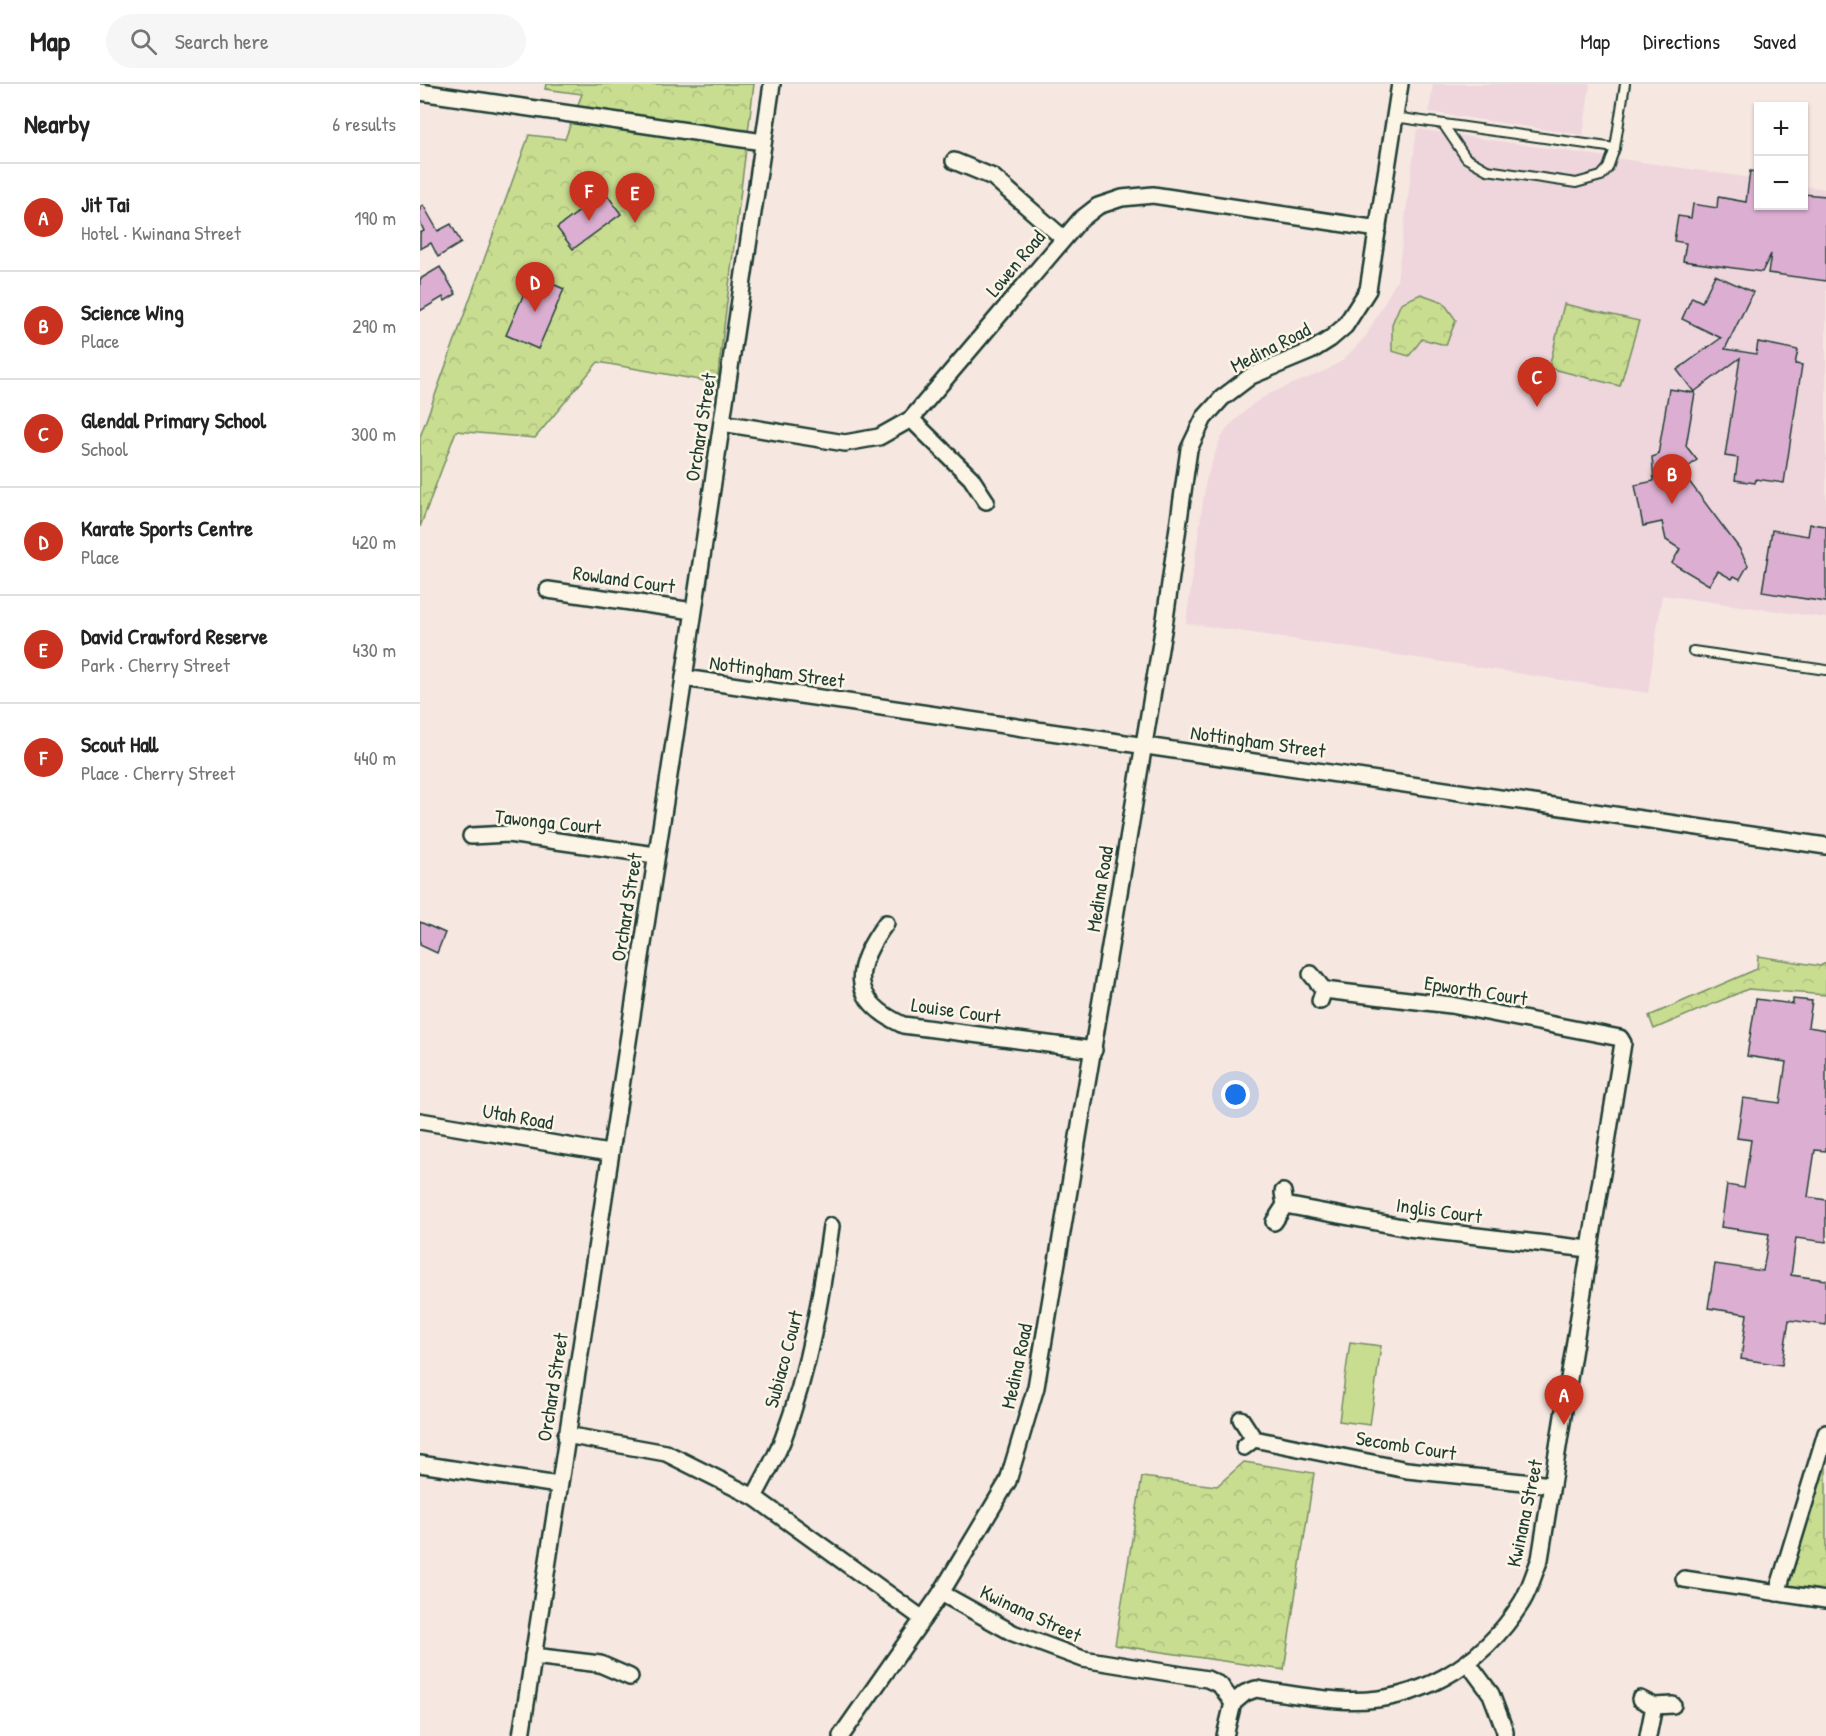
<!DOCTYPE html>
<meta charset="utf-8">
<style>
:root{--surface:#fff;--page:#f6f6f6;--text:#222;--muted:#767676;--line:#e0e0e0;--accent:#c8321e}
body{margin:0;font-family:"Patrick Hand",sans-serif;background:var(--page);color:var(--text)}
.controls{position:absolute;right:18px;top:18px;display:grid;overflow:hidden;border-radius:0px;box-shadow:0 2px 4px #0004}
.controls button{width:54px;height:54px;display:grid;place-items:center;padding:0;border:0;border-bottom:2px solid var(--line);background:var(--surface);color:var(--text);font:30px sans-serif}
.you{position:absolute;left:816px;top:1011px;width:21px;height:21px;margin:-15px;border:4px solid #fff;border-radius:50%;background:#1a73e8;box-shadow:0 0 0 9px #1a73e833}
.badge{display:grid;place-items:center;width:39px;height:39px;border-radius:50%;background:var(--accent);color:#fff;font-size:20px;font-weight:700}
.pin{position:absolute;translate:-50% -50px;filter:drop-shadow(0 2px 3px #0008)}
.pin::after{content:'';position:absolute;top:32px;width:21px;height:18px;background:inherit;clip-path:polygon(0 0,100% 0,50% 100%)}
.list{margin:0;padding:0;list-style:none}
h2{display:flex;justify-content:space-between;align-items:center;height:78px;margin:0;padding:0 24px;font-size:26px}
h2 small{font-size:20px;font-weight:400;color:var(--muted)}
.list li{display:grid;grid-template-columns:39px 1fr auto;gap:18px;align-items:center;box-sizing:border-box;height:108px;padding:0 24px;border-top:2px solid var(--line)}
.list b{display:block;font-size:22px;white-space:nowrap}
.list p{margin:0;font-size:20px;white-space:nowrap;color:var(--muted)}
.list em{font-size:20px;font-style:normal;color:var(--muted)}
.icon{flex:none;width:33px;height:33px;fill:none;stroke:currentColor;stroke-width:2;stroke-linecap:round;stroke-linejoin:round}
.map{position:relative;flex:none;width:1406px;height:1652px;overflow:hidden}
header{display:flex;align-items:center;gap:36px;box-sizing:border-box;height:84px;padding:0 30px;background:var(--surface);border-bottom:2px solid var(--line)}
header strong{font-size:28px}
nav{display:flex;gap:33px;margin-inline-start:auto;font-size:21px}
.search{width:420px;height:54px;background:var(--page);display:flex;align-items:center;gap:15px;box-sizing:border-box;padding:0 21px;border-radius:33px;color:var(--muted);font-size:22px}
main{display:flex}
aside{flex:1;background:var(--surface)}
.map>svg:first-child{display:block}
.built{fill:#eed6dc}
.park{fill:url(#park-crowns);stroke:#748d62;stroke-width:1.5}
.garden{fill:#c9dd91;stroke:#748d62;stroke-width:1.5}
.building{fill:#dcafd2;stroke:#1f3d34;stroke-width:1.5}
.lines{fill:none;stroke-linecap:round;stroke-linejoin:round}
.service-casing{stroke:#1f3d34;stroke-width:12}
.minor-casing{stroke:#1f3d34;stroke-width:20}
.service{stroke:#fcf5e5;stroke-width:8}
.minor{stroke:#fcf5e5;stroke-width:15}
.labels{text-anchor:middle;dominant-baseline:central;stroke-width:5;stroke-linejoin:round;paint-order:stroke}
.street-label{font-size:20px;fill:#1f3d34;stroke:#fcf5e5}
</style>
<header>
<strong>Map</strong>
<div class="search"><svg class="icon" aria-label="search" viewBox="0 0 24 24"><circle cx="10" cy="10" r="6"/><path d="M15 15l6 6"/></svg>Search here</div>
<nav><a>Map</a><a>Directions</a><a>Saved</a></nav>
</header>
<main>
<aside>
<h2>Nearby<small>6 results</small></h2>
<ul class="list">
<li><span class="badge">A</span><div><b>Jit Tai</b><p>Hotel · Kwinana Street</p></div><em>190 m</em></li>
<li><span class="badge">B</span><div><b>Science Wing</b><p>Place</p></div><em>290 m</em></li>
<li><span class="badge">C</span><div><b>Glendal Primary School</b><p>School</p></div><em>300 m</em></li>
<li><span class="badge">D</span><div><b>Karate Sports Centre</b><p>Place</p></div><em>420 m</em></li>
<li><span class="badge">E</span><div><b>David Crawford Reserve</b><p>Park · Cherry Street</p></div><em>430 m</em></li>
<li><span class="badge">F</span><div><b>Scout Hall</b><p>Place · Cherry Street</p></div><em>440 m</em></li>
</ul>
</aside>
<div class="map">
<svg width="1406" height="1652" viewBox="0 0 1406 1652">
<defs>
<pattern id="park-crowns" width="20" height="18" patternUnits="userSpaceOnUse" patternTransform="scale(1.5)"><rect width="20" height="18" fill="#c9dd91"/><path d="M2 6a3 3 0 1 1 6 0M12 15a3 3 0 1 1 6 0" fill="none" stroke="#acbf7e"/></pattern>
</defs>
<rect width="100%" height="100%" fill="#f6e7e1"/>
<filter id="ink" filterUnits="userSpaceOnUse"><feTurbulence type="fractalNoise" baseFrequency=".0167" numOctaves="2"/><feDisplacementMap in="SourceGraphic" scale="12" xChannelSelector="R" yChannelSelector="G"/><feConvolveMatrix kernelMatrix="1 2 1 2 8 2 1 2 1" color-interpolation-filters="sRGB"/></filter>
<g filter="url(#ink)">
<g class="built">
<path d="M1013 0H1170L1163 51 1009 28Z"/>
<path d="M997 45 1338 95V122H1384V102L1406 105V534L1242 511 1228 609 766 539 786 396 799 358 808 343 834 319 851 309 907 286 923 276 946 252 977 196Z"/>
</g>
<g class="park">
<path d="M126 0H334L297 299 178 278 115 354 36 347 0 443V353L109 51 145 55 162 10 125 5Z"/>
<path d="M1001 210 1023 218 1036 236 1026 261 1002 255 989 272 972 267V240L981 219Z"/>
<path d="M1144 220 1219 237 1200 302 1129 284Z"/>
<path d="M1338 872 1400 882 1406 879V911L1328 905 1234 945 1229 932 1337 885Z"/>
<path d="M1406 1349V1516L1357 1509Z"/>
<path d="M824 1378 894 1389 864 1586 695 1561 722 1393 797 1402Z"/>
</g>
<path class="garden" d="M930 1258 961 1262 950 1341 919 1337Z"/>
<g class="building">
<path d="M1330 87 1338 88V122H1383V110L1406 112V197L1348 189 1351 170 1342 188 1263 177 1266 159 1254 157 1258 132 1271 134 1273 120 1297 124 1298 113 1326 118Z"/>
<path d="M185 108 201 130 153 165 137 144Z"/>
<path d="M3 121 18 147 31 140 41 159 18 173 11 159 0 165V149L4 147 0 138V123Z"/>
<path d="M20 183 36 210 25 217 23 213 0 227V195Z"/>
<path d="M112 191 144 205 118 265 86 251Z"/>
<path d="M1295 191 1333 208 1305 265 1336 270 1338 258 1378 266 1375 280 1382 281 1364 399 1336 395 1335 399 1315 396 1318 374 1305 372 1320 274 1274 308 1257 286 1301 254 1262 235 1272 213 1282 218Z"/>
<path d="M1249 305 1275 309 1266 362 1277 376 1262 388 1319 464 1328 481 1320 495 1314 492 1312 495 1298 487 1289 501 1252 479 1260 465 1246 456 1242 438 1223 442 1215 401 1234 397 1232 373 1238 371Z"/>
<path d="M1390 440 1406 442V518L1342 508 1352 446 1388 452Z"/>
<path d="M0 838 25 849 17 869 0 861Z"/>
<path d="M1336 915 1373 920V915L1392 917 1388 943 1406 946V1067L1395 1066 1388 1113 1406 1116V1158L1376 1154 1371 1191 1406 1196V1241L1369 1236 1362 1281 1321 1275 1327 1230 1288 1224 1295 1180 1343 1187 1349 1150 1301 1143 1307 1101 1324 1104 1331 1056 1317 1054 1323 1014 1360 1019 1366 978 1327 972Z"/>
</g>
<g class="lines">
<g class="service-casing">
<g id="service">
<path d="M974 33 1195 64 1205 0"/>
<path d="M1023 40 1046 74 1067 86 1156 99 1181 92 1188 84 1195 64"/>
<path d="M1273 567 1406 586"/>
</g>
</g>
<g class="minor-casing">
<g id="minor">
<path d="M0 8 343 58"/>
<path d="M534 77 573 93 643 154"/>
<path d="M491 335 551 394 566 417"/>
<path d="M302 339 425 359 459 353 491 335 660 136 678 122 702 114 733 111 958 145"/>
<path d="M128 506 273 527"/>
<path d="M264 594 1406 762"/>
<path d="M51 752 88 750 235 771"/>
<path d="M466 839C434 882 427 915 483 941L674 966"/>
<path d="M891 890 904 906 900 917"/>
<path d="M0 1037 189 1069"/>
<path d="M865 1121 988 1144 1169 1165"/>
<path d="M854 1138 865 1121 863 1108"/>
<path d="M821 1335 834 1355 824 1363"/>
<path d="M146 1351 246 1369 334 1413 503 1535"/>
<path d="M834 1355 987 1386 1132 1401"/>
<path d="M0 1380 138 1401"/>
<path d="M334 1413C344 1394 355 1375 363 1355 389 1286 401 1214 411 1142"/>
<path d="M1264 1495 1406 1516"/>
<path d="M521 1509 593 1549 663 1575 787 1595 800 1601 813 1619"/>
<path d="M1357 1509 1406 1349"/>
<path d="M113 1572 180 1580 210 1593"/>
<path d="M1048 1579 1071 1610 1085 1647V1652"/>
<path d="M1220 1615 1234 1622 1253 1621"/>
<path d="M813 1619 825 1609 836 1605C863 1609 891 1614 918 1616 995 1622 1062 1582 1102 1518 1110 1505 1114 1489 1120 1475L1203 959 1200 954 1031 921 904 906"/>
<path d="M101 1652 264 594 352 0"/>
<path d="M421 1652 521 1509 588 1397 616 1303 745 535 769 365 784 334 802 314 831 292 891 267 910 255 925 242 948 206 980 0"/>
<path d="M805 1652 813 1619"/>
<path d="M1228 1652 1234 1622"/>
</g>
</g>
<use href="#service" class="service"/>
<use href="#minor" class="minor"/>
</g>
</g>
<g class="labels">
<g class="street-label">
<text transform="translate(595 179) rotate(-50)">Lowen Road</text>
<text transform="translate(850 263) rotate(-27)">Medina Road</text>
<text transform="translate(280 343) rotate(-81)">Orchard Street</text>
<text transform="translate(204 495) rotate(8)">Rowland Court</text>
<text transform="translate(357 587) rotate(8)">Nottingham Street</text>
<text transform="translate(838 657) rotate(8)">Nottingham Street</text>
<text transform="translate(128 737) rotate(6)">Tawonga Court</text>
<text transform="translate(679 805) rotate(-81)">Medina Road</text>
<text transform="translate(206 823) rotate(-81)">Orchard Street</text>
<text transform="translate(1056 906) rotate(9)">Epworth Court</text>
<text transform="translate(536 926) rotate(8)">Louise Court</text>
<text transform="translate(98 1032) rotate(10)">Utah Road</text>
<text transform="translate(1019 1126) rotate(8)">Inglis Court</text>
<text transform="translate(363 1275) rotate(-75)">Subiaco Court</text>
<text transform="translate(596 1282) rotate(-78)">Medina Road</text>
<text transform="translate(132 1303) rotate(-81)">Orchard Street</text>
<text transform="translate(986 1361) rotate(9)">Secomb Court</text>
<text transform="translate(1104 1429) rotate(-78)">Kwinana Street</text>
<text transform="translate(611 1529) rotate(25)">Kwinana Street</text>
</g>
</g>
</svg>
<div class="controls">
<button>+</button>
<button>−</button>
</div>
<div class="you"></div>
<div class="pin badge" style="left:1144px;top:1341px">A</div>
<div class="pin badge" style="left:1252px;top:420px">B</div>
<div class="pin badge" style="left:1117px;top:323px">C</div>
<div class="pin badge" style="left:115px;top:228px">D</div>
<div class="pin badge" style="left:215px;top:139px">E</div>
<div class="pin badge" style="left:169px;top:137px">F</div>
</div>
</main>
